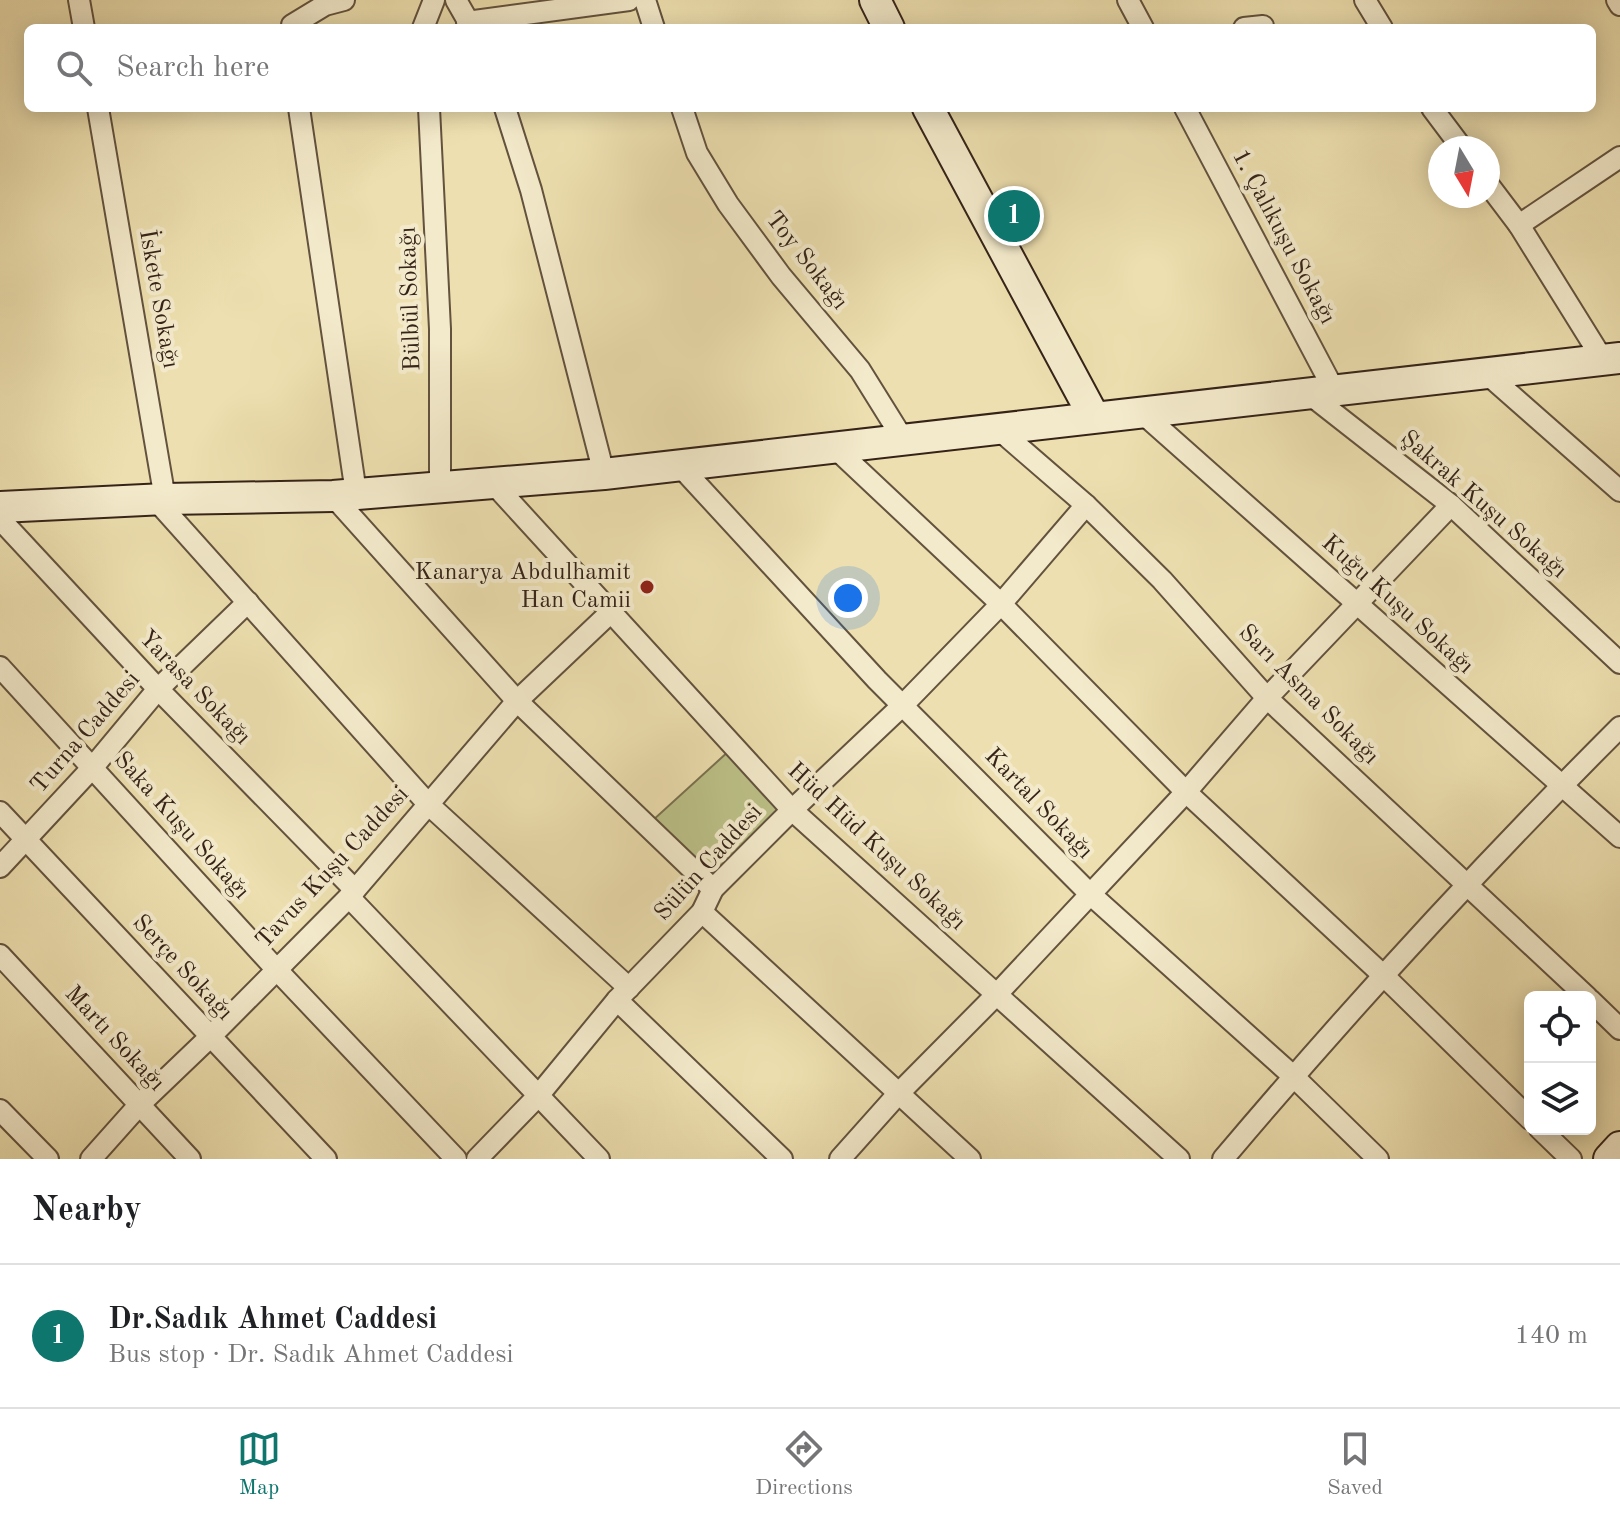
<!DOCTYPE html>
<meta charset="utf-8">
<style>
:root{--surface:#fff;--page:#f6f6f6;--text:#202124;--muted:#757577;--line:#e0e0e0;--accent:#0f766e}
body{margin:0;font-family:"Old Standard TT",serif;background:var(--page);color:var(--text)}
.controls{position:absolute;right:24px;bottom:24px;display:grid;overflow:hidden;border-radius:12px;box-shadow:0 4px 20px #0003}
.controls button{width:72px;height:72px;display:grid;place-items:center;padding:0;border:0;border-bottom:2px solid var(--line);background:var(--surface);color:var(--text);font:40px sans-serif}
.compass{position:absolute;left:1428px;top:136px;width:72px;height:72px;border-radius:50%;background:var(--surface);box-shadow:0 4px 20px #0003;rotate:170deg}
.you{position:absolute;left:848px;top:598px;width:28px;height:28px;margin:-20px;border:6px solid #fff;border-radius:50%;background:#1a73e8;box-shadow:0 0 0 12px #1a73e833}
.badge{display:grid;place-items:center;width:52px;height:52px;border-radius:50%;background:var(--accent);color:#fff;font-size:26px;font-weight:700}
.pin{position:absolute;translate:-50% -50%;border:4px solid #fff;box-shadow:0 2px 8px #0006}
.list{margin:0;padding:0;list-style:none}
h2{display:flex;justify-content:space-between;align-items:center;height:104px;margin:0;padding:0 32px;font-size:34px}
h2 small{font-size:26px;font-weight:400;color:var(--muted)}
.list li{display:grid;grid-template-columns:52px 1fr auto;gap:24px;align-items:center;box-sizing:border-box;height:144px;padding:0 32px;border-top:2px solid var(--line)}
.list b{display:block;font-size:30px;white-space:nowrap}
.list p{margin:0;font-size:26px;white-space:nowrap;color:var(--muted)}
.list em{font-size:26px;font-style:normal;color:var(--muted)}
.icon{flex:none;width:44px;height:44px;fill:none;stroke:currentColor;stroke-width:2;stroke-linecap:round;stroke-linejoin:round}
.map{position:relative;flex:none;width:1620px;height:1159px;overflow:hidden}
.search{position:absolute;background:var(--surface);box-shadow:0 4px 20px #0003;left:24px;right:24px;top:24px;height:88px;display:flex;align-items:center;gap:20px;box-sizing:border-box;padding:0 28px;border-radius:12px;color:var(--muted);font-size:30px}
.sheet{height:248px;background:var(--surface)}
nav{display:flex;justify-content:space-around;align-items:center;box-sizing:border-box;height:112px;border-top:2px solid var(--line);background:var(--surface);font-size:22px;color:var(--muted)}
nav a{display:grid;justify-items:center;gap:4px}
nav .on{color:var(--accent)}
.map>svg:first-child{display:block}
.green{fill:#bcc188;stroke:#787250;stroke-width:2}
.lines{fill:none;stroke-linecap:round;stroke-linejoin:round}
.street-casing{stroke:#63523e;stroke-width:24}
.secondary-casing{stroke:#352318;stroke-width:34}
.street{stroke:#f3eacb;stroke-width:20}
.secondary{stroke:#f3eacb;stroke-width:30}
.poi-dot{fill:#8f2418;stroke:#f3eacb;stroke-width:3}
.labels{text-anchor:middle;dominant-baseline:central;stroke-width:8;stroke-linejoin:round;paint-order:stroke}
.street-label{font-size:24px;fill:#352318;stroke:#f3eacb}
.poi-label{font-size:24px;fill:#352318;stroke:#f3eacb;text-anchor:end}
</style>
<div class="map">
<svg width="1620" height="1159" viewBox="0 0 1620 1159">
<rect width="100%" height="100%" fill="#eddfaf"/>
<filter id="stains"><feTurbulence type="fractalNoise" baseFrequency=".0025" numOctaves="4"/><feColorMatrix values="0 0 0 0 .2 0 0 0 0 .09 0 0 0 0 .02 0 0 0 .5 -.17"/></filter>
<radialGradient id="worn" r=".72"><stop offset=".6" stop-color="#630" stop-opacity="0"/><stop offset="1" stop-color="#630" stop-opacity=".3"/></radialGradient>
<path class="green" d="M730 750 782 812 710 882 652 821Z"/>
<g class="lines">
<g class="street-casing">
<g id="street">
<path d="M79 0 84 28"/>
<path d="M456 0 472 28"/>
<path d="M645 0 654 28"/>
<path d="M1128 0 1143 28"/>
<path d="M1365 0 1382 28"/>
<path d="M1617 0 1620 5"/>
<path d="M467 22 629 0"/>
<path d="M292 28V25L325 5 344 0"/>
<path d="M423 28 434 0"/>
<path d="M1244 28 1263 26"/>
<path d="M98 108 165 499"/>
<path d="M299 108 356 493"/>
<path d="M429 108 440 329V488"/>
<path d="M505 108 531 190 604 474"/>
<path d="M682 108 697 153 728 204 781 276 860 370 903 439"/>
<path d="M1185 108 1334 390"/>
<path d="M1432 108 1462 148"/>
<path d="M1488 184 1519 225 1603 360"/>
<path d="M1519 225 1620 157"/>
<path d="M1486 373 1620 491"/>
<path d="M1308 393 1451 505 1620 663"/>
<path d="M1140 411 1620 837"/>
<path d="M997 428 1086 505 1162 580 1267 698 1587 997"/>
<path d="M834 447 1001 604 1186 792 1385 977 1530 1119"/>
<path d="M680 466 877 680 1089 893 1293 1076 1378 1159"/>
<path d="M493 483 792 810 1179 1159"/>
<path d="M333 496 517 701 713 889"/>
<path d="M155 499 428 804 629 988"/>
<path d="M0 519 158 689 355 890"/>
<path d="M0 667 276 969 456 1159"/>
<path d="M0 812 326 1159"/>
<path d="M0 867 93 767 158 689 248 602"/>
<path d="M349 897 599 1159"/>
<path d="M702 912 970 1159"/>
<path d="M0 955 190 1159"/>
<path d="M617 1000 782 1159"/>
<path d="M1590 1000 1620 1029"/>
<path d="M0 1110 48 1159"/>
<path d="M1540 1129 1571 1159"/>
<path d="M91 1159 140 1104 210 1037 349 897 517 701 612 611"/>
<path d="M477 1159 538 1096 617 1000 702 912 713 889 792 810 904 704 1001 604 1086 505"/>
<path d="M840 1159 898 1094 998 993 1186 792 1267 698 1451 505"/>
<path d="M1223 1159C1349 1010 1482 865 1620 727"/>
</g>
</g>
<g class="secondary-casing">
<g id="secondary">
<path d="M875 0 889 28"/>
<path d="M928 108 1094 417"/>
<path d="M0 507 165 499 333 496 604 474 1620 358"/>
<path d="M1609 1159 1620 1147"/>
</g>
</g>
<use href="#street" class="street"/>
<use href="#secondary" class="secondary"/>
</g>
<circle class="poi-dot" cx="647" cy="587" r="8"/>
<g class="labels">
<g class="street-label">
<text transform="translate(1283 237) rotate(62)">1. Çalıkuşu Sokağı</text>
<text transform="translate(806 261) rotate(52)">Toy Sokağı</text>
<text transform="translate(158 299) rotate(80)">İskete Sokağı</text>
<text transform="translate(411 299) rotate(-92)">Bülbül Sokağı</text>
<text transform="translate(1483 505) rotate(41)">Şakrak Kuşu Sokağı</text>
<text transform="translate(1397 605) rotate(42)">Kuğu Kuşu Sokağı</text>
<text transform="translate(194 688) rotate(46)">Yarasa Sokağı</text>
<text transform="translate(1308 695) rotate(45)">Sarı Asma Sokağı</text>
<text transform="translate(86 733) rotate(-49)">Turna Caddesi</text>
<text transform="translate(1038 804) rotate(46)">Kartal Sokağı</text>
<text transform="translate(181 826) rotate(48)">Saka Kuşu Sokağı</text>
<text transform="translate(876 847) rotate(43)">Hüd Hüd Kuşu Sokağı</text>
<text transform="translate(709 863) rotate(-48)">Sülün Caddesi</text>
<text transform="translate(333 868) rotate(-47)">Tavus Kuşu Caddesi</text>
<text transform="translate(182 968) rotate(47)">Serçe Sokağı</text>
<text transform="translate(114 1039) rotate(47)">Martı Sokağı</text>
</g>
<g class="poi-label">
<text x="631" y="573">Kanarya Abdulhamit<tspan x="631" dy="28">Han Camii</tspan></text>
</g>
</g>
<rect width="100%" height="100%" filter="url(#stains)"/>
<rect width="100%" height="100%" fill="url(#worn)"/>
</svg>
<div class="controls">
<button><svg class="icon" aria-label="locate" viewBox="0 0 24 24"><circle cx="12" cy="12" r="6"/><path d="M12 2v4M12 18v4M2 12h4M18 12h4"/></svg></button>
<button><svg class="icon" aria-label="layers" viewBox="0 0 24 24"><path d="M12 4l9 5-9 5-9-5zM3 14l9 5 9-5"/></svg></button>
</div>
<svg class="compass" viewBox="-18 -18 36 36"><path d="M0-13l5 13h-10z" fill="#e53935"/><path d="M0 13l5-13h-10z" fill="#757577"/></svg>
<div class="you"></div>
<div class="pin badge" style="left:1014px;top:216px">1</div>
<div class="search"><svg class="icon" aria-label="search" viewBox="0 0 24 24"><circle cx="10" cy="10" r="6"/><path d="M15 15l6 6"/></svg>Search here</div>
</div>
<section class="sheet">
<h2>Nearby<small></small></h2>
<ul class="list">
<li><span class="badge">1</span><div><b>Dr.Sadık Ahmet Caddesi</b><p>Bus stop · Dr. Sadık Ahmet Caddesi</p></div><em>140 m</em></li>
</ul>
</section>
<nav>
<a class="on"><svg class="icon" aria-label="map" viewBox="0 0 24 24"><path d="M3 6l6-2 6 2 6-2v14l-6 2-6-2-6 2zM9 4v14M15 6v14"/></svg>Map</a>
<a><svg class="icon" aria-label="directions" viewBox="0 0 24 24"><path d="M12 3l9 9-9 9-9-9zM9 14v-3h6M13 9l2 2-2 2"/></svg>Directions</a>
<a><svg class="icon" aria-label="saved" viewBox="0 0 24 24"><path d="M7 4h10v16l-5-4-5 4z"/></svg>Saved</a>
</nav>
